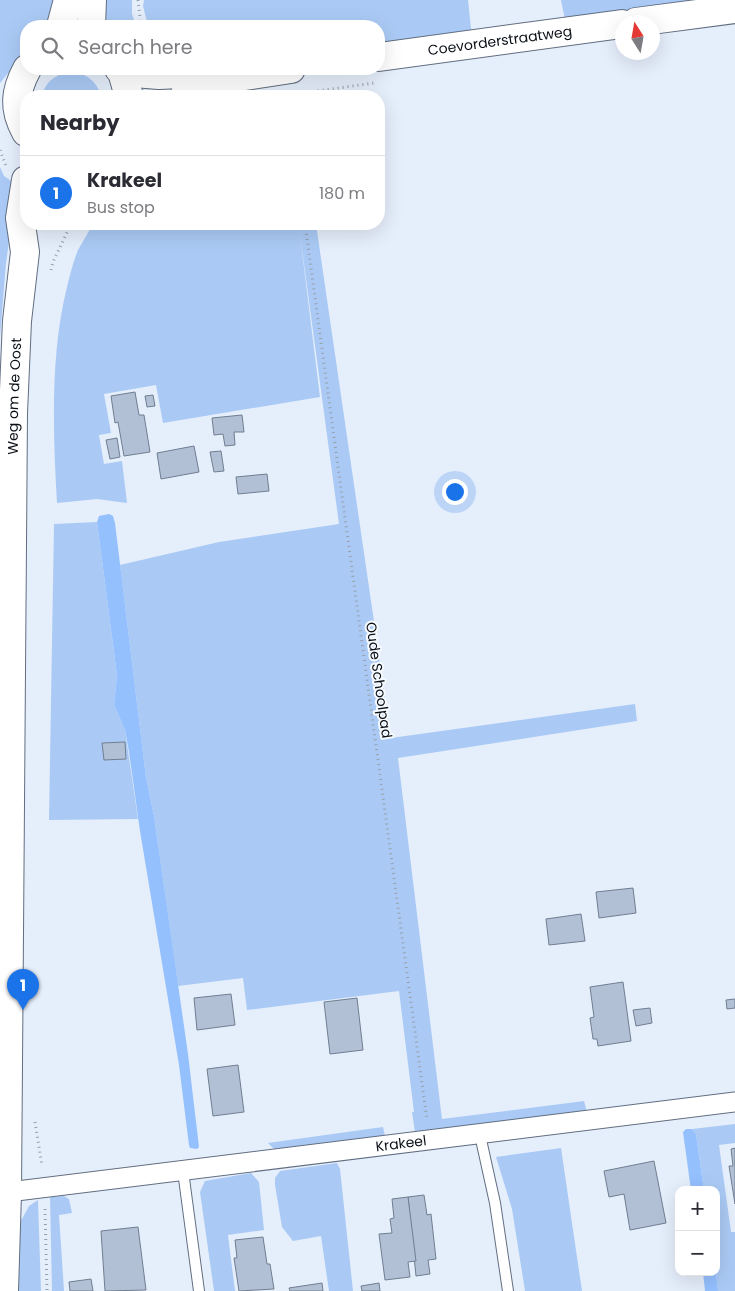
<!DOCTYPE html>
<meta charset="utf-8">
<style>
:root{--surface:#fff;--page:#f2f2f3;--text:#2b2b33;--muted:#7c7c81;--line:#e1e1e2;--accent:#1a73e8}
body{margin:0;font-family:Poppins,sans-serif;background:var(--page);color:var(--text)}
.controls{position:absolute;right:15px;bottom:15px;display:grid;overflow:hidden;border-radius:10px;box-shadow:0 5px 20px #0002}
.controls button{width:45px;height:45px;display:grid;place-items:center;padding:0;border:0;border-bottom:1px solid var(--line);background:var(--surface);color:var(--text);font:25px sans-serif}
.compass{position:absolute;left:615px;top:15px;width:45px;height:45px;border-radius:50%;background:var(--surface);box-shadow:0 5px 20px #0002;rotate:349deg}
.you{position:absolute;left:454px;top:491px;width:18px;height:18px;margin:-12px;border:4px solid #fff;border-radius:50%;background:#1a73e8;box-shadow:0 0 0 8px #1a73e833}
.badge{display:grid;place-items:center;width:32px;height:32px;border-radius:50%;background:var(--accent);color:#fff;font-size:16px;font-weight:700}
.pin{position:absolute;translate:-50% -41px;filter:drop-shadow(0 1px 2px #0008)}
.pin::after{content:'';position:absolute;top:26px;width:18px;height:15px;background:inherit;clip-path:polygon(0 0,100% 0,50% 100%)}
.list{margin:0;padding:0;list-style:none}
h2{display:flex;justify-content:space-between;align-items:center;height:65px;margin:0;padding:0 20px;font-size:21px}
h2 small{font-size:16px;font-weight:400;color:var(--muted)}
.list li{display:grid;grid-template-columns:32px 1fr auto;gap:15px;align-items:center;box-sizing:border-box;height:75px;padding:0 20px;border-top:1px solid var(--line)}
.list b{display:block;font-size:19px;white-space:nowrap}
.list p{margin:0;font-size:16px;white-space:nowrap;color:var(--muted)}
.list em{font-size:16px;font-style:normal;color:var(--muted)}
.icon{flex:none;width:28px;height:28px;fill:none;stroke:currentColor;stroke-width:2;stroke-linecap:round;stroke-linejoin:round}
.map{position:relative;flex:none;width:735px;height:1291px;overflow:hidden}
.search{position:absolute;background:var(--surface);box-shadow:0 5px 20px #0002;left:20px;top:20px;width:365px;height:55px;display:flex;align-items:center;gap:12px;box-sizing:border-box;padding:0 18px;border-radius:20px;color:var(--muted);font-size:19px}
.panel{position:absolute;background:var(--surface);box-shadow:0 5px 20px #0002;left:20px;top:90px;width:365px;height:140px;border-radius:20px}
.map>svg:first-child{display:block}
.green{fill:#aacaf5}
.water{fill:#94c0fe}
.building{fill:#b1c0d5;stroke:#707e91}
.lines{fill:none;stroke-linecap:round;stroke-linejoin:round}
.lane-casing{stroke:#616e81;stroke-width:12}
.street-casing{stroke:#616e81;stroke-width:21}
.secondary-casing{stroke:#616e81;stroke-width:30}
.primary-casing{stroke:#616e81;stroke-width:30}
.path{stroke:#979faa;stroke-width:3;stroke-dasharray:1 4;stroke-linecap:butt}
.lane{stroke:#fff;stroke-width:10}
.street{stroke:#fff;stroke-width:19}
.secondary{stroke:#fff;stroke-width:28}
.primary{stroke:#fff;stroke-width:28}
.labels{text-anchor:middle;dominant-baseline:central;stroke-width:4;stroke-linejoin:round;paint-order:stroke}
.street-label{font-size:14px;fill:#0a0f16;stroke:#f7fbff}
</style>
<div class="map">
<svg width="735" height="1291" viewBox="0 0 735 1291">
<rect width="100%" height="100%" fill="#e5eefb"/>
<g class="green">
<path d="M0 0H62L54 26H26V51L0 83Z"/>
<path d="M100 0H132V14L136 26H101Z"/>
<path d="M144 0H468L472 38 379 51V26H148L143 6Z"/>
<path d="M561 0H707L566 25Z"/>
<path d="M67 72C84 72 96 79 101 96H42C45 82 54 76 67 72Z"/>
<path d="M0 167 4 176 17 185 6 263 0 337Z"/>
<path d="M93 224H316L391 738 635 704 637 721 398 758 442 1119 584 1101 587 1112 415 1132 412 1112H414L399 991 247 1010 243 978 178 986 154 816 146 777 120 565 219 542 339 524 299 227 320 397 163 423 156 385 104 394 111 433 99 435 104 464 122 461 127 503 97 499 57 503C53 434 50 354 67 287 70 275 73 262 78 250 83 241 88 233 93 224Z"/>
<path d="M97 522 117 675 114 705 125 730 138 819 49 820 54 524Z"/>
<path d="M735 1124V1143L719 1145 731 1232H735V1291H718L716 1272V1190H704L696 1134 692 1129Z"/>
<path d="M383 1127 385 1136 274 1149 268 1143Z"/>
<path d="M561 1148 582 1291H525L512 1209 496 1157Z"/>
<path d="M337 1163 340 1169 353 1291H329L321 1236 293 1241 282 1227 275 1185V1178L280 1171Z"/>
<path d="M251 1173 259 1182 264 1230 228 1235 235 1291H214L200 1192 205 1181Z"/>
<path d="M64 1196 69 1199 72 1213 59 1215 64 1291H52L50 1197Z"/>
<path d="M38 1200 41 1291H17L18 1220 22 1219 29 1206Z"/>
</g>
<g class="water">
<path d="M109 514 113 516 115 523 146 777 154 816 188 1054 199 1147 197 1149 190 1148 189 1145 179 1065 140 831 129 752 125 730 114 705 117 675 97 522 99 516Z"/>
<path d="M686 1129H692L696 1134 704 1190H691L683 1132Z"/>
<path d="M703 1272H716L718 1291H705Z"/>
</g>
<g class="building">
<path d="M135 392 139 415H144L150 452 124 456 118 422 115 423 111 396Z"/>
<path d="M153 395 155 406 147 407 145 396Z"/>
<path d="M242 415 244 432H234L235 445 225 446 223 434 214 435 212 418Z"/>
<path d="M117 438 120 457 110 459 106 440Z"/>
<path d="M194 446 199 472 161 479 157 453Z"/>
<path d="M221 451 224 471 214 472 210 452Z"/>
<path d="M267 474 269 491 238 494 236 477Z"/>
<path d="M125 742 126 759 104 760 102 743Z"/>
<path d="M633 888 636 913 599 918 596 892Z"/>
<path d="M581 914 585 941 549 945 546 919Z"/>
<path d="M623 982 631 1041 598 1046 597 1039H593L590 1018 594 1017 590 987Z"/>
<path d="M231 994 235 1025 197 1030 194 998Z"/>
<path d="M357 998 363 1050 330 1054 324 1002Z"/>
<path d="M735 999V1008L727 1009 726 1000Z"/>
<path d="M650 1008 652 1023 636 1026 633 1010Z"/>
<path d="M238 1065 244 1112 213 1116 207 1069Z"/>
<path d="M735 1148V1204L729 1166H733L731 1149Z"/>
<path d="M654 1161 666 1223 630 1230 624 1194 609 1197 604 1171Z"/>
<path d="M424 1195 427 1215 431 1214 436 1259 428 1260 430 1274 416 1276 408 1197Z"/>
<path d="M408 1197 416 1261 408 1262 410 1277 385 1280 379 1234 392 1233 390 1219 394 1218 392 1199Z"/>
<path d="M138 1227 146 1290 105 1291 101 1231Z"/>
<path d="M263 1237 267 1264H270L274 1289 239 1291 234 1258H237L235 1240Z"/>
<path d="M91 1279 93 1291H70L69 1282Z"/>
<path d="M322 1283 323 1291H290L289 1288Z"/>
<path d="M379 1283 380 1291H362L361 1286Z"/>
</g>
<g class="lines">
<g class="lane-casing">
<g id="lane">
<path d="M480 1135 495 1203 508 1291"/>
<path d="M183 1171 199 1291"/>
</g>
</g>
<g class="street-casing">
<g id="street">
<path id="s1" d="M0 1193 735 1102"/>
</g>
</g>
<g class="secondary-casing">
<g id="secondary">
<path d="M636 22 735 9"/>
<path id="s2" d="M379 57 622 24"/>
<path d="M122 72 159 75 203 73 225 79"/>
<path d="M184 96 206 91 225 79 291 69"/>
</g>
</g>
<g class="primary-casing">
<g id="primary">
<path d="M61 26 68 0"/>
<path d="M91 26 92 0"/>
<path d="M119 69 122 72 129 96"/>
<path d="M26 132C13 109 15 91 27 69"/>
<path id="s3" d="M4 1291 7 1193 13 413 17 321 25 252 20 218 26 180"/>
</g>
</g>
<g class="path">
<path d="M138 0 141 26"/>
<path d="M303 93 374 83"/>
<path d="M0 150 6 166"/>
<path d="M305 224 427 1120"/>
<path d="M51 270 53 262 71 224"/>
<path d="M35 1122 42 1166"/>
<path d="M45 1209 47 1291"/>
</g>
<use href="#lane" class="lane"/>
<use href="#street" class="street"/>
<use href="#secondary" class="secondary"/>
<use href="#primary" class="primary"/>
</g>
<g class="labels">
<g class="street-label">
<text stroke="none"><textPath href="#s2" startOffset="122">Coevorderstraatweg</textPath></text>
<text stroke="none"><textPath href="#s3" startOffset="895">Weg om de Oost</textPath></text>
<text transform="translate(379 680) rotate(82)">Oude Schoolpad</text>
<text stroke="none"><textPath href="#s1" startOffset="404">Krakeel</textPath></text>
</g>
</g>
</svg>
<div class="controls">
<button>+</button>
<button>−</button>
</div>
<svg class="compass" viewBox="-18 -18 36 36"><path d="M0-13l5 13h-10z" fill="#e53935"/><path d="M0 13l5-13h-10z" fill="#7c7c81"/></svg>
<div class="you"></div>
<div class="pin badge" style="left:23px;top:1010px">1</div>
<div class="search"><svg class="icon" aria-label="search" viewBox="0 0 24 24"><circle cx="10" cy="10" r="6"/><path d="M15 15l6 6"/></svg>Search here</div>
<section class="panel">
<h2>Nearby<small></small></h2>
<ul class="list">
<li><span class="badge">1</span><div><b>Krakeel</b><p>Bus stop</p></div><em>180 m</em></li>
</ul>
</section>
</div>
